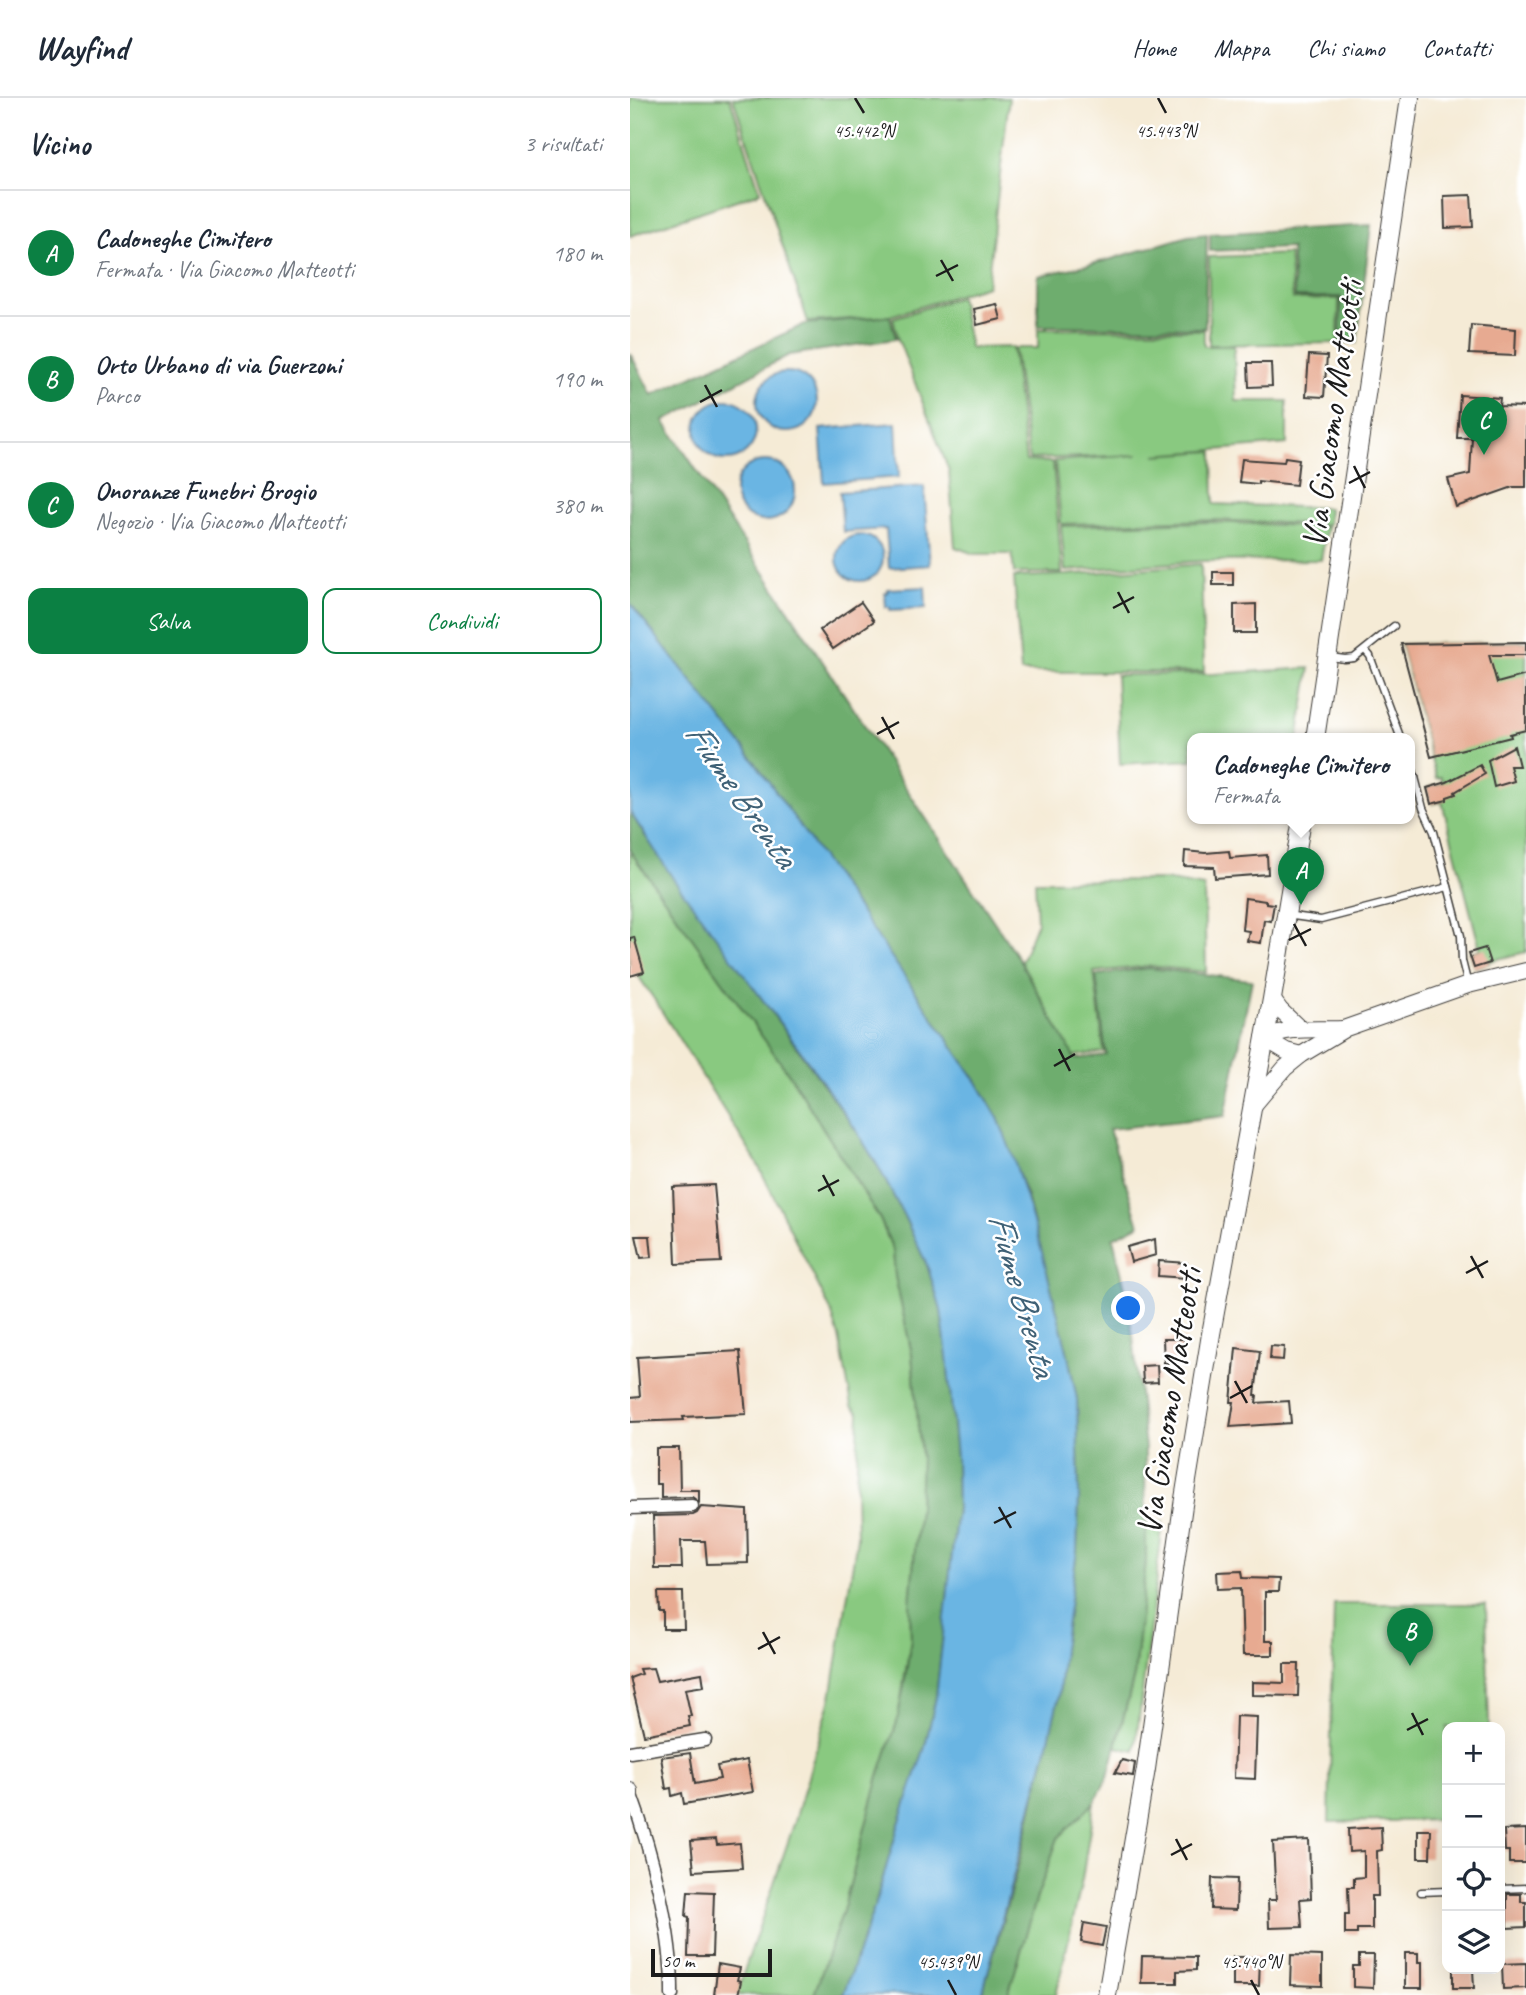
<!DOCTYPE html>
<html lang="it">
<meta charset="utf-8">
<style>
:root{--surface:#fff;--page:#f6f6f7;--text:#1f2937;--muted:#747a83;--line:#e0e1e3;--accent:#0b8043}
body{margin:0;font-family:Caveat,sans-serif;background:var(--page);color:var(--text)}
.controls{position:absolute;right:21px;bottom:21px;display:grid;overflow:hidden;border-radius:14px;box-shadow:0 7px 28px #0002}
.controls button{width:63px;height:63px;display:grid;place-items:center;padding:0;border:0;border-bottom:2px solid var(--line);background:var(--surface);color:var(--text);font:35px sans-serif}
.scale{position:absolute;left:21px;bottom:18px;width:121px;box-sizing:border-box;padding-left:7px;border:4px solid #1c1c1c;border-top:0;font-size:19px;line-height:24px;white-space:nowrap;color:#1c1c1c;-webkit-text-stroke:5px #fff;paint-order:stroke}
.you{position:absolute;left:499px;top:1211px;width:24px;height:24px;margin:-18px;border:5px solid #fff;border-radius:50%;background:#1a73e8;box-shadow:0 0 0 10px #1a73e833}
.badge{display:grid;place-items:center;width:46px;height:46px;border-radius:50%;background:var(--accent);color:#fff;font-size:23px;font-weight:700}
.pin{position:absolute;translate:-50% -58px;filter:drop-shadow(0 2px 4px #0008)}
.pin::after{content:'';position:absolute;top:37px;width:24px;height:21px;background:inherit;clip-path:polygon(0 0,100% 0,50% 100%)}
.popup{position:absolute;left:557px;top:635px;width:228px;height:91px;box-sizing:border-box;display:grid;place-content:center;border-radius:14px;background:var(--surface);filter:drop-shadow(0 2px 5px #0005);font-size:23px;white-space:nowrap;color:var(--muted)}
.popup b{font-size:26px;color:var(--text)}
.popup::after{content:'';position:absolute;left:50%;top:100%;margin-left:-14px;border:14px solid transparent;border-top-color:var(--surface)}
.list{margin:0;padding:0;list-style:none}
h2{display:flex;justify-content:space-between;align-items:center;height:91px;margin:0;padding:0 28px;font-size:30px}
h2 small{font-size:23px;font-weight:400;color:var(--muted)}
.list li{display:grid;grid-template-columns:46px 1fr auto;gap:21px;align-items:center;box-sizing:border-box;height:126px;padding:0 28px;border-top:2px solid var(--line)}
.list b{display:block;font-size:26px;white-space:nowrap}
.list p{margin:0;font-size:23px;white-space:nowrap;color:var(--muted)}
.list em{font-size:23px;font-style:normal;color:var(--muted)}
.actions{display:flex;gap:14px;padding:21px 28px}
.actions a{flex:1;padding:16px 0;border:2px solid var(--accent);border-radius:14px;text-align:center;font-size:24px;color:var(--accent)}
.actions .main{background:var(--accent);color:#fff}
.icon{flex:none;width:38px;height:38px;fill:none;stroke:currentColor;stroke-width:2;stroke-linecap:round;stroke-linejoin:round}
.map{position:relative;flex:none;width:896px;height:1897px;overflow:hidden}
header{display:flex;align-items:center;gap:42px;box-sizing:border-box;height:98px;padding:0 35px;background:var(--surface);border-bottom:2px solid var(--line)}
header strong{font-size:33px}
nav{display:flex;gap:38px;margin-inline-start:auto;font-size:24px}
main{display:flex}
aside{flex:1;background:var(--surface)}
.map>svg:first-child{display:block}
.green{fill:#89c980;stroke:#52724e;stroke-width:2}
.forest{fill:#6ead6e;stroke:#456445;stroke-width:2}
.water{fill:#6ab5e3;stroke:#436880;stroke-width:2}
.building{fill:#e7aa91}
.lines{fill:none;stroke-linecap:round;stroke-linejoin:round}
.service-casing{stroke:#3d3b38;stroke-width:9}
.minor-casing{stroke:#3d3b38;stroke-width:15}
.tertiary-casing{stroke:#3d3b38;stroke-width:18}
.secondary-casing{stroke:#3d3b38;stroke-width:20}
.service{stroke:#fff;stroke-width:6}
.minor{stroke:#fff;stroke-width:12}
.tertiary{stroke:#fff;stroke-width:16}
.secondary{stroke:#fff;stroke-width:18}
.ticks{fill:none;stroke:#1c1c1c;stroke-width:2.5}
.labels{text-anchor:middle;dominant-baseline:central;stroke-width:5;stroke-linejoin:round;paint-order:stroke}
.street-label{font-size:35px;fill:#1c1c1c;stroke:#fff}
.water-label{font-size:37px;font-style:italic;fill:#3f6176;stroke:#fff}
.ticks-label{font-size:18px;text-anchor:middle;fill:#1c1c1c;stroke:#fff;stroke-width:5;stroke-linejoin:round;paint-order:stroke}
</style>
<header>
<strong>Wayfind</strong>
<nav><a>Home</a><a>Mappa</a><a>Chi siamo</a><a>Contatti</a></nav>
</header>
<main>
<aside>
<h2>Vicino<small>3 risultati</small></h2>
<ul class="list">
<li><span class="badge">A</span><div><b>Cadoneghe Cimitero</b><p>Fermata · Via Giacomo Matteotti</p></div><em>180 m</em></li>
<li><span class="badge">B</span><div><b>Orto Urbano di via Guerzoni</b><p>Parco</p></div><em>190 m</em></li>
<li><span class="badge">C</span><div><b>Onoranze Funebri Brogio</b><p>Negozio · Via Giacomo Matteotti</p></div><em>380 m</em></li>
</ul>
<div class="actions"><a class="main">Salva</a><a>Condividi</a></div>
</aside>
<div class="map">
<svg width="896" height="1897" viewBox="0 0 896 1897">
<rect width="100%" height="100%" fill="#fff"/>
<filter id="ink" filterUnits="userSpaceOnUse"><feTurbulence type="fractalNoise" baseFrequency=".0143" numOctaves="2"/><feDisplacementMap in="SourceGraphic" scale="14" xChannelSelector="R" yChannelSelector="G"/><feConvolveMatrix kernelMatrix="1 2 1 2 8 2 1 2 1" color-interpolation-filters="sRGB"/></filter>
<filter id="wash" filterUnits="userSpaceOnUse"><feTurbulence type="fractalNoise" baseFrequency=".00686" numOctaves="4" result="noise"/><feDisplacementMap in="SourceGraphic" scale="28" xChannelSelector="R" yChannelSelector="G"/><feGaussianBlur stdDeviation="1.57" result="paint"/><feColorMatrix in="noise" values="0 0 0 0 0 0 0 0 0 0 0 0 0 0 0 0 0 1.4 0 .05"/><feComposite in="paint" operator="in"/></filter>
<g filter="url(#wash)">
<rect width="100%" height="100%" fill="#f5ebd6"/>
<g class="green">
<path d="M0 0H100L130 94 0 138Z"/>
<path d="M103 0H379L357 188 260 218 178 224Z"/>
<path d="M659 156 663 201H709L708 245 579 247V159Z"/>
<path d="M330 199 340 250 382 249 396 363 423 364 432 475H384L382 456H344L325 449 319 373 268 241 263 220Z"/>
<path d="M408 231 574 232V248H604L606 303H657V346L525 357 583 353 584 406 699 410 698 427 584 422 431 426 425 363 508 357 399 361 384 250H408Z"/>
<path d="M578 424 697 429 691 462 571 463 435 473 431 428Z"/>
<path d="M571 466 574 574H391L384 479 435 477Z"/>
<path d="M896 544V854L860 863V865L844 870 839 855 850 851 812 704 802 706 797 690 813 685 811 679 806 680 771 546Z"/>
<path d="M680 570 668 641H562V662L490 666 486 577 583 576Z"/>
<path d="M0 753 161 979 250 1121 263 1152 265 1178 282 1256 291 1360 289 1410 280 1505 281 1541 267 1624 249 1678 213 1813 184 1897H106L164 1726 201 1600 227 1440 226 1390 229 1315 222 1308 209 1239 201 1213 127 1065 24 901 0 866Z"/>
<path d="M535 782 574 789 576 874 520 868 464 874 474 954 443 958 391 864 407 824 405 783Z"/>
<path d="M533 1424 505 1653 486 1649 504 1578 516 1462V1426Z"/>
<path d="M704 1506H856L859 1629H817V1722L699 1724Z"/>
<path d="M464 1705 452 1782 426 1897H378L407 1799 428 1740Z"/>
</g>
<g class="forest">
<path d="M741 127 727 245 710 244 711 199H665L661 150 580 153V136Z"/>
<path d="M577 136 575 230 408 228V178L478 162 558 138Z"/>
<path d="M260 218 266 241 159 257 34 323 388 860 445 961 476 957 466 877 519 870 622 882 595 1018 479 1031 509 1127 483 1140 495 1190 503 1238 515 1350 516 1462 504 1578 478 1679 464 1705 428 1740 407 1799 378 1897H352L390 1761 429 1598 433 1551 447 1453 449 1397 447 1301 437 1253 397 1099 368 1020 347 984 258 854 125 664 0 505V255L22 297 175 226Z"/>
<path d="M0 714 14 736 226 1032 249 1070 275 1120 297 1167 311 1211 317 1258 326 1359 327 1411 306 1599 295 1649 268 1729 245 1807 213 1897H184L213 1813 249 1678 267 1624 275 1582 281 1541 280 1505 289 1410 291 1360 282 1256 265 1178 263 1152 250 1121 161 979 0 753Z"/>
</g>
<g class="water">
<circle cx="157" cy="304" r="30"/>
<circle cx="96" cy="332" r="30"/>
<path d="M266 325 269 379 194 385 190 331Z"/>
<circle cx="135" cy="393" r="30"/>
<path d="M294 388 300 467 259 470 256 431 213 434 210 394Z"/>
<circle cx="230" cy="460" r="23"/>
<path d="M295 489 296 510 260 512V509H256L255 495 258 494V491Z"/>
<path d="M0 505 125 664 258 854 347 984 368 1020 384 1061 412 1154 437 1253 447 1301 449 1397 447 1453 433 1551 429 1598 417 1650 352 1897H213L245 1807 268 1729 295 1649 306 1599 327 1411 326 1359 317 1258 311 1212 297 1167 275 1120 249 1070 226 1032 175 959 44 782 0 714Z"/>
</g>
<g id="blocks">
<g class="building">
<path d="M841 97 843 129 815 130 814 98Z"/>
<path d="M367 206 371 221 347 227 344 211Z"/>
<path d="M841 227 886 231 885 258 839 256Z"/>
<path d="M679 257 697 258 694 299 676 298Z"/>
<path d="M618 265H641L642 288 619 289Z"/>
<path d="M830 297 870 300 869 308 896 309V389H883L826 409 818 381 840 376 842 340H827Z"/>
<path d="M655 359 669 361 666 387 628 383V386L609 384 612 361 654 364Z"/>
<rect x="583" y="474" width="20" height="13"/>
<path d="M231 504 244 523 203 551 190 532Z"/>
<path d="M626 506V535H604V507Z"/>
<path d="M896 544V557H859L867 585 896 577V632L880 636 881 639 801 659 771 546Z"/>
<path d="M884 648 889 668H880L884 683 864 689 858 662Z"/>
<path d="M850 667 855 676 825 694 826 696 817 699V702L801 706 797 690 817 684Z"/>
<path d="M555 753 575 755 599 753 600 760 637 757 638 776 585 780 584 769 554 768Z"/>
<path d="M615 800 636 803V805L644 806 641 823 634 822 631 845 617 843 619 833 612 832Z"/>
<path d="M4 839 14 874 0 878V840Z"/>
<path d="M855 850 860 865 844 870 839 855Z"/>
<path d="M84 1087 91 1164 46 1166 43 1089Z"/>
<path d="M6 1138H20L22 1159 11 1160Z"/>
<path d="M525 1141 526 1157 501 1164 497 1149Z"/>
<path d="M529 1163 557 1165 556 1180 528 1178Z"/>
<path d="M533 1241H555L551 1264 534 1265Z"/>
<path d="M641 1248 654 1249 653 1262 640 1261Z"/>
<path d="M606 1250 630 1253 625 1297H627L626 1305 659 1303 661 1325 600 1329 604 1304H601Z"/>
<path d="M110 1253 116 1316 53 1319 54 1322 0 1324V1300L10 1299 7 1259Z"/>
<path d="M527 1267 528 1284 513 1285 512 1268Z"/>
<path d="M26 1350H49L50 1392H69V1404L62 1399 31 1400V1386H26Z"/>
<path d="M71 1409 117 1412 118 1465 77 1466 75 1443H51L52 1470H24L23 1418 63 1417 67 1415Z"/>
<path d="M612 1473 613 1480 649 1481 648 1494H635V1543H643V1557H613L611 1490 588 1491 587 1474Z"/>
<path d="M28 1494H53L54 1531H33V1513H29Z"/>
<path d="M654 1566H669L668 1598 622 1597V1584L654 1585Z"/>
<path d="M23 1570 27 1583 72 1575 74 1588 55 1591 61 1618H58L60 1628 14 1637 0 1580 11 1576 9 1571Z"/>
<path d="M606 1618 627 1619 625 1681 604 1680Z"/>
<path d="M60 1655 65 1686 90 1681 87 1668 117 1662 123 1694 54 1706 52 1695 42 1698 41 1690 36 1691 31 1659Z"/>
<path d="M492 1662 505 1665 503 1678 485 1675Z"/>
<path d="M751 1729 752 1752 747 1753 748 1798H742V1831H727V1836H715V1816H719L718 1789H724V1780L734 1779V1753L719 1754 718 1731Z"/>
<path d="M896 1731V1765H879V1753H875L874 1732Z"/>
<path d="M788 1732H801L800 1760H788Z"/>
<path d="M86 1741 87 1747 110 1745 112 1770 64 1773 61 1743Z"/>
<path d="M679 1742 681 1800 670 1801 672 1829 639 1830 638 1802H646L643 1744Z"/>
<path d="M582 1780 607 1781 606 1812 581 1811Z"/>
<path d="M58 1793 84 1794 82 1858H58L59 1819 56 1818Z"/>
<path d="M877 1796H891V1804H896V1829L877 1830Z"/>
<path d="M454 1825 476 1829 472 1848 451 1844Z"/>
<path d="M775 1855H788V1864H792V1890H775Z"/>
<path d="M661 1857 692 1858V1888L660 1887Z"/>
<path d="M729 1857H744L743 1890 723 1889V1868H729Z"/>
<path d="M512 1858 566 1859V1872L547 1873V1885H511Z"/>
<path d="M603 1859H630L629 1888H603Z"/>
<path d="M896 1865V1890L873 1891 872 1866Z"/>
<path d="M88 1866 110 1870 107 1882 111 1883 108 1897H84Z"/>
<path d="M823 1871H843L844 1890H823Z"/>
</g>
</g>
</g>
<g filter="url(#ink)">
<use href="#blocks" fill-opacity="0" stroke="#3d3b38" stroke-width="2"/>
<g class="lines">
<g class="service-casing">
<g id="service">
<path d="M735 552 740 558 771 641"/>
<path d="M700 559 715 561 724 560 764 528"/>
<path d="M780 664 785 679"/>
<path d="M780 680 785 679 793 710 804 734 831 838 832 863 838 887"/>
<path d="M656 817 691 822 818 789"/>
<path d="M870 1791 896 1790"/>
<path d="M791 1794 817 1793"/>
</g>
</g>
<g class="minor-casing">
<g id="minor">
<path d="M0 1410 62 1408"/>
<path d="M0 1654 75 1642"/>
<path d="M1 1697C22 1754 43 1836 42 1897"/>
</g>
</g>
<g class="tertiary-casing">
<g id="tertiary">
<path d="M642 901 650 912 669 930"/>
<path d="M671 957 656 953 634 940C660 928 685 932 713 931"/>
<path d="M622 1009 655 970 671 957 716 930 838 887 896 873"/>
<path d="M0 1693V1697"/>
</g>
</g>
<g class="secondary-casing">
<g id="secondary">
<path d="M685 641 780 0"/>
<path d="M477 1897 516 1671 553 1407 581 1236 642 901 672 721"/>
</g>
</g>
<use href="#service" class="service"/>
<use href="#minor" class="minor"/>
<use href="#tertiary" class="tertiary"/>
<use href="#secondary" class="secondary"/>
</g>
</g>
<path class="ticks" d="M225 0 234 15M528 0 536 15M311 162 323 183M306 178 328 167M75 287 87 309M70 304 92 292M724 368 735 390M719 385 740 374M488 494 499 515M483 510 504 499M252 619 264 641M247 636 269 624M664 826 676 848M659 842 681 831M429 951 440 973M424 968 445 956M193 1077 204 1098M188 1093 209 1082M841 1158 853 1180M836 1175 858 1163M605 1283 617 1305M600 1300 622 1288M369 1409 381 1430M364 1425 386 1414M133 1534 145 1556M128 1551 150 1539M782 1615 793 1637M777 1632 798 1621M546 1741 557 1762M541 1757 562 1746M318 1882 326 1897M621 1882 629 1897"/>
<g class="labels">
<g class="street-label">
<text transform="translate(702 316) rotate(-82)">Via Giacomo Matteotti</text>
<text transform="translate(539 1303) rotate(-81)">Via Giacomo Matteotti</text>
</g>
<g class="water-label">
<text transform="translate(112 696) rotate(55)">Fiume Brenta</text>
<text transform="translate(393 1196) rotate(74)">Fiume Brenta</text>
</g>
</g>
<g class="ticks-label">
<text x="234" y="39">45.442°N</text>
<text x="536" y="39">45.443°N</text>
<text x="318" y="1870">45.439°N</text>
<text x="621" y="1870">45.440°N</text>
</g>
</svg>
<div class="controls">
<button>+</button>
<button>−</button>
<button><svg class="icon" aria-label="locate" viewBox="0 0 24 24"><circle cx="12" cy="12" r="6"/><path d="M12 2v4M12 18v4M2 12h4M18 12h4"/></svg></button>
<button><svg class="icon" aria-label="layers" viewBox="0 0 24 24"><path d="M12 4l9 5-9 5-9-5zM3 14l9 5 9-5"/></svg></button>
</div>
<div class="scale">50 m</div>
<div class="you"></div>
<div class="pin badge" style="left:671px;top:807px">A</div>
<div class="popup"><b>Cadoneghe Cimitero</b>Fermata</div>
<div class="pin badge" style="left:780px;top:1568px">B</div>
<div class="pin badge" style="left:854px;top:357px">C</div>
</div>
</main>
